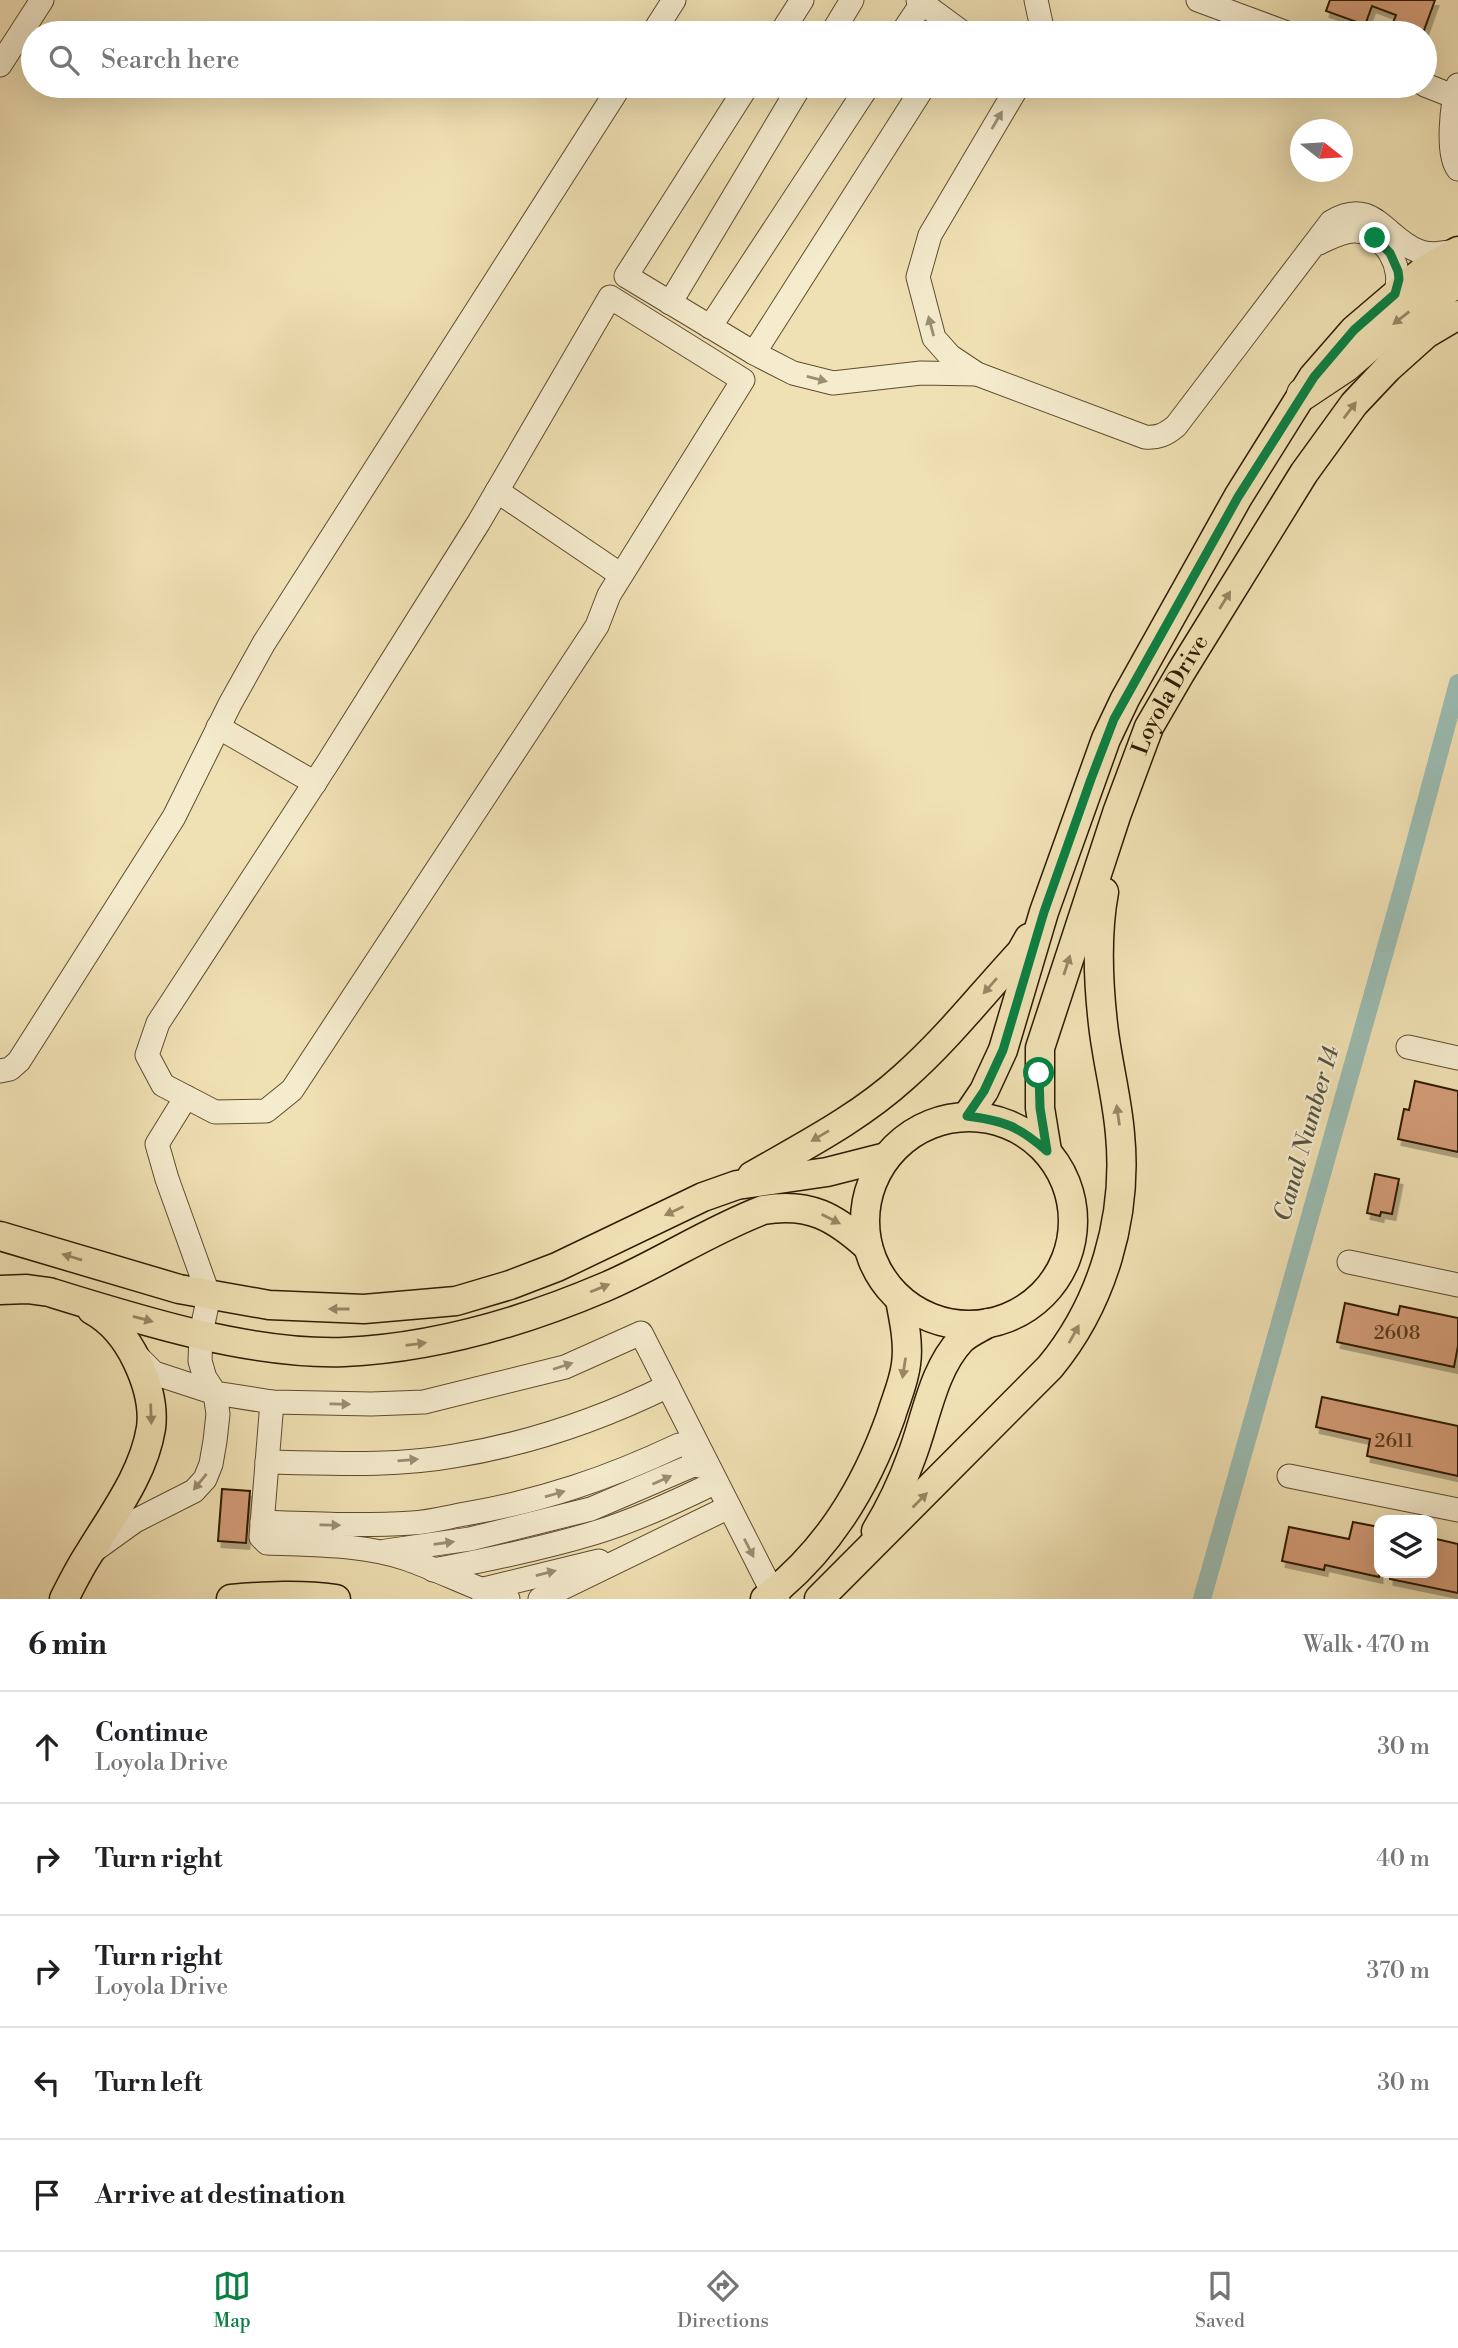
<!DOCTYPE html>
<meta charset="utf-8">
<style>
:root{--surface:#fff;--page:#f2f2f2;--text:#202124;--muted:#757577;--line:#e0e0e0;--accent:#0b8043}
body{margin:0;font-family:"Libre Bodoni",serif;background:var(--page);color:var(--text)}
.controls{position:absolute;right:21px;bottom:21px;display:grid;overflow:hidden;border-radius:14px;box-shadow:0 7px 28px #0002}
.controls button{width:63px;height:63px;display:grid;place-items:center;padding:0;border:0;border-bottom:2px solid var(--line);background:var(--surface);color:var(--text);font:35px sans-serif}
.compass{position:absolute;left:1290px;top:119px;width:63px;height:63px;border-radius:50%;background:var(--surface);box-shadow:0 7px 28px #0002;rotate:107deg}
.stop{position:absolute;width:21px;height:21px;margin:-16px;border:5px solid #0b8043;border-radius:50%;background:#fff}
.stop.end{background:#0b8043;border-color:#fff;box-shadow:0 2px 7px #0008}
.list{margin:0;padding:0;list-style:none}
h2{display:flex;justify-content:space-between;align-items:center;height:91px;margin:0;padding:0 28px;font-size:30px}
h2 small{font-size:23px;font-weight:400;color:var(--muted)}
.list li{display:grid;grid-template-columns:46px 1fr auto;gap:21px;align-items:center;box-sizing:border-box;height:112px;padding:0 28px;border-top:2px solid var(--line)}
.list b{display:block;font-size:26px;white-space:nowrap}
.list p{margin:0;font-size:23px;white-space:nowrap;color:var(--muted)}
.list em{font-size:23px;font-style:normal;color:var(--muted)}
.icon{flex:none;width:38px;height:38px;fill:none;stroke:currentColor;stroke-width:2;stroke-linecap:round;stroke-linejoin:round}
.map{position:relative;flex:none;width:1458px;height:1599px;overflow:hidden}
.search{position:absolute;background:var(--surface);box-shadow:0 7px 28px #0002;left:21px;right:21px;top:21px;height:77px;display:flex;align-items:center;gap:18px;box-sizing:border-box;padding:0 24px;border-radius:38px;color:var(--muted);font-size:26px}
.sheet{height:651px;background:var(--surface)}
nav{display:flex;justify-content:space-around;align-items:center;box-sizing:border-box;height:98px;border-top:2px solid var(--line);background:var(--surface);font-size:19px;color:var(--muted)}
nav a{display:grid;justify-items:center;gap:4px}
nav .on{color:var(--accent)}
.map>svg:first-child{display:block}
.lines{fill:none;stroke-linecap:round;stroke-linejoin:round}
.canal{stroke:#9bbcb2;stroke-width:18}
.building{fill:#d49e79;stroke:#2f1a02;stroke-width:2;filter:url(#shadow)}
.minor-casing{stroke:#5f4c2e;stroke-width:25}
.major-casing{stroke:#2f1a02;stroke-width:31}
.highway-casing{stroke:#2f1a02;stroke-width:34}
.minor{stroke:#f5ecce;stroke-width:23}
.major{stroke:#f0e1b4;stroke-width:28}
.highway{stroke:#f0e1b4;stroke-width:32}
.oneway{fill:#9c8e72}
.oneway2{fill:#998764}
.route{stroke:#0b8043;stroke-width:9}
.labels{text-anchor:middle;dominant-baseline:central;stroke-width:5;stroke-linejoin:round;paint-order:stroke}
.number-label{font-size:19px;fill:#583b20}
.street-label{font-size:23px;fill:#2f1a02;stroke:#f5ecce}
.water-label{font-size:24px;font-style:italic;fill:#555340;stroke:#f5ecce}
</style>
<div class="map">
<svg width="1458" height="1599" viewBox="0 0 1458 1599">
<defs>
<filter id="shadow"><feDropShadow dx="3.5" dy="6" stdDeviation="0" flood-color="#0004"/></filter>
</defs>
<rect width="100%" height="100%" fill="#f0e1b4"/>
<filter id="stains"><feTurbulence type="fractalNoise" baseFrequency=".00286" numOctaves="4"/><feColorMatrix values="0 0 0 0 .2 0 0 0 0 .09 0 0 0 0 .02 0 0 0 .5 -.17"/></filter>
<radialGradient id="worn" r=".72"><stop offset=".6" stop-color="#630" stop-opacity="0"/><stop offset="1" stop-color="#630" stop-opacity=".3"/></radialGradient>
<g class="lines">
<path class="canal" d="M1202 1599 1403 887 1458 683"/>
</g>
<g class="building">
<path d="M1330 0H1435L1423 33H1389L1396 15 1372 6 1365 25 1326 11Z"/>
<path d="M1415 1081 1458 1091V1152L1398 1139 1404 1109 1409 1110Z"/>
<path d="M1375 1174 1399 1179 1392 1214 1381 1212 1380 1216 1367 1213Z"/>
<path d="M1345 1303 1398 1315 1400 1306 1458 1318V1346L1454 1367 1337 1342Z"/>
<path d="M1322 1397 1458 1426V1476L1367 1456 1370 1439 1316 1427Z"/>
<path d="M222 1489 250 1491 246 1543 218 1541Z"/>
<path d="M1353 1522 1379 1527V1577L1325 1565 1324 1570 1282 1561 1289 1527 1349 1539Z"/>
<path d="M1432 1538 1458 1544V1593L1390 1579V1573H1432Z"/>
</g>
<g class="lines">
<g class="minor-casing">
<g id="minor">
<path d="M918 0 959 30 957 33"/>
<path d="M1036 0 1042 28 1041 33"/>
<path d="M1198 0 1287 33"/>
<path d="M653 33 674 0"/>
<path d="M781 33 802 0"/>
<path d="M832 33 852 0"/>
<path d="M902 33 922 3"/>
<path d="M0 65 42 0"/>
<path d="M1425 85 1458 98"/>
<path d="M1458 85C1452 103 1446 153 1458 169"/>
<path d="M747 86 626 276 754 353 793 373 833 383 921 373 977 374"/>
<path d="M1018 86 930 235 918 277 934 338 950 356 977 374 1145 437C1158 438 1165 435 1176 426L1331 222C1373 196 1385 238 1418 251 1430 256 1443 253 1456 251"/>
<path d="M1319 243C1330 238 1343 230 1356 231 1386 233 1405 269 1395 294"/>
<path d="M610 297 743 380 609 595 597 626 292 1090 266 1111 215 1112 163 1085 147 1055 158 1023 327 764 479 522Z"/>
<path d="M670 303 800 86"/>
<path d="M710 327 868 86"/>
<path d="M754 353 924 86"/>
<path d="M497 491 621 575"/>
<path d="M218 727 315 783"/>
<path d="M1408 1047 1458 1058"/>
<path d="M0 1071 10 1069 19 1061 174 817 230 704 264 643 620 86"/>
<path d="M186 1097 157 1144 167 1179 209 1296 201 1333 200 1361 205 1378 215 1393 272 1402 371 1404 424 1402 565 1367 641 1333 773 1593 778 1599"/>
<path d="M1349 1262 1458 1285"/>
<path d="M272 1402 261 1537 267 1543C314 1545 362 1544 407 1559 441 1571 473 1588 508 1599"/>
<path d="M267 1462C329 1463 393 1467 454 1456 528 1444 601 1419 668 1386"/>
<path d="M1289 1476 1458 1510"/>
<path d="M262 1522C312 1524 362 1526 412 1523 430 1522 448 1517 465 1514 542 1501 609 1478 679 1445L685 1444 691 1449 699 1466"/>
<path d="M96 1549 135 1521 194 1491 205 1479 211 1464 215 1441 218 1414 215 1393 154 1373 136 1355"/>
<path d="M386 1551 470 1539 591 1509 698 1463"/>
<path d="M433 1570C487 1560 541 1549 594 1533 634 1521 671 1504 708 1486"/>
<path d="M480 1590 599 1561"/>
<path d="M540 1599 729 1507"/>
</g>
</g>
<g class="major-casing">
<g id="major">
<path d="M967 1116 984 1091 1003 1050 1044 912 1106 739 1125 699 1238 497 1313 377 1354 330 1422 272 1458 251"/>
<circle cx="969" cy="1221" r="104"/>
<path id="s1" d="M1047 1151 1040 1108V1048L1117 813 1149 727 1181 672 1304 473 1354 404 1388 368 1426 334 1458 315"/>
<path d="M752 1176C804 1146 859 1118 904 1077 947 1039 982 994 1021 952L1029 938"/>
<path d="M0 1236 179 1289 269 1305 364 1309 456 1301 510 1285 557 1267 703 1197 737 1185 827 1172 886 1157"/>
<path d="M0 1290 27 1289 49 1292C139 1320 250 1355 344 1352 434 1348 523 1322 605 1287 659 1264 708 1231 763 1210 809 1202 835 1217 868 1247"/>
<path d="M876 1531C890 1508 902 1483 911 1458 926 1420 932 1371 961 1340 968 1333 980 1328 988 1323"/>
<path d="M64 1599C72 1583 80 1567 90 1552 113 1514 144 1473 151 1428 154 1405 147 1382 137 1361 127 1340 112 1321 92 1310"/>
<path d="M231 1599C266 1596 301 1594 336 1599"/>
<path d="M765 1599C827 1551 865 1489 891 1416 896 1399 904 1382 906 1364 909 1344 904 1320 900 1300"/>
<path d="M819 1599 1050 1367C1103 1303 1128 1216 1120 1134 1117 1097 1107 1061 1103 1024 1098 980 1096 935 1104 892"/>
</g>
</g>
<g class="highway-casing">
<path id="highway" d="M1303 394 1345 366 1405 314 1458 281"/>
</g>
<use href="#minor" class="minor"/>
<use href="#major" class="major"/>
<use href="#highway" class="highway"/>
</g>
<defs><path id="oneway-solid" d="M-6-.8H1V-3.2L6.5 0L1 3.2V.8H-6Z" transform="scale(1.75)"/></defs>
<g class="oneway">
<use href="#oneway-solid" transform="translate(997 120) rotate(-60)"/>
<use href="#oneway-solid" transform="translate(931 326) rotate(-105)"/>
<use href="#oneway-solid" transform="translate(817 379) rotate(14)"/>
<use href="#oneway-solid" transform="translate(563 1366) rotate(-18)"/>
<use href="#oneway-solid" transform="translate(340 1404) rotate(1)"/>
<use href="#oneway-solid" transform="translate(408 1460) rotate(-5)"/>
<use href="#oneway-solid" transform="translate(662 1480) rotate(-24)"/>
<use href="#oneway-solid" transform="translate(200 1482) rotate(129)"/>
<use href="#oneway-solid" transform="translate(555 1494) rotate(-16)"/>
<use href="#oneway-solid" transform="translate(330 1525) rotate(1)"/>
<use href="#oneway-solid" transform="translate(444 1543) rotate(-8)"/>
<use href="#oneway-solid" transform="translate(749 1548) rotate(63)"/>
<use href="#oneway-solid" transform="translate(546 1573) rotate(-14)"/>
</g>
<g class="oneway2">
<use href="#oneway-solid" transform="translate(1401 318) rotate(142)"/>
<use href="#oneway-solid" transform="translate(1350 410) rotate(-53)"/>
<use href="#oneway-solid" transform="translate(1225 600) rotate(-58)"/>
<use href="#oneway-solid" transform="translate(1067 965) rotate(-72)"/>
<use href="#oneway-solid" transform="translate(990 986) rotate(131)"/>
<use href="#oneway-solid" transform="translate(1118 1115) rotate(-98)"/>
<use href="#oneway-solid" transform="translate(820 1136) rotate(149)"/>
<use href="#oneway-solid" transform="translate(674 1211) rotate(155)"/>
<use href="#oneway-solid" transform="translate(831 1219) rotate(27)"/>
<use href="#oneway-solid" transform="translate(72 1257) rotate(-163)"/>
<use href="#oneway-solid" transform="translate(600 1288) rotate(-22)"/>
<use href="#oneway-solid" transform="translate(339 1309) rotate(180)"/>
<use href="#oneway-solid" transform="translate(143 1319) rotate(15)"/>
<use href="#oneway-solid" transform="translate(1074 1334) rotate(-61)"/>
<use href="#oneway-solid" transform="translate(416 1344) rotate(-7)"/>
<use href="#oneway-solid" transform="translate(904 1368) rotate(99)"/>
<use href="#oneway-solid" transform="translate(151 1414) rotate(88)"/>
<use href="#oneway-solid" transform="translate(920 1500) rotate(-45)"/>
</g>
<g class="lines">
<path class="route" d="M1039 1073 1040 1108 1047 1151C1018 1126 1005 1121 967 1116L984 1091 1003 1050 1044 912 1091 779 1114 719 1238 497 1314 377 1354 330 1395 294 1399 279 1398 271 1390 253 1375 238"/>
</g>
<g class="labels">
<g class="number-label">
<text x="1397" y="1333">2608</text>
<text x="1394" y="1441">2611</text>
</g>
<g class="street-label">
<text stroke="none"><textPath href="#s1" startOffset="481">Loyola Drive</textPath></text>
</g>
<g class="water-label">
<text transform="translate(1307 1134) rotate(-74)">Canal Number 14</text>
</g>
</g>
<rect width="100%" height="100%" filter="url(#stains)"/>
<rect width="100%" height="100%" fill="url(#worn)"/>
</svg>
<div class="controls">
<button><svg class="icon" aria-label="layers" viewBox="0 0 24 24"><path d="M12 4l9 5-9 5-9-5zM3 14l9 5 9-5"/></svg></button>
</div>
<svg class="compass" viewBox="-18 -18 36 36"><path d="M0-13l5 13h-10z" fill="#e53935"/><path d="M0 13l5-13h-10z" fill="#757577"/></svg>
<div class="stop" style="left:1039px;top:1073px"></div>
<div class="stop end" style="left:1375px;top:238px"></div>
<div class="search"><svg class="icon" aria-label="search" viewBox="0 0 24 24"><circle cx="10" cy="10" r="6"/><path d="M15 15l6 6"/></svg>Search here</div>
</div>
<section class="sheet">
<h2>6 min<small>Walk · 470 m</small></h2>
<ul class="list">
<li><svg class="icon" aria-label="ahead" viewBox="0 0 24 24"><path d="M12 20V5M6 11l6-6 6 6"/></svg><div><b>Continue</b><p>Loyola Drive</p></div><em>30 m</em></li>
<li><svg class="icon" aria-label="right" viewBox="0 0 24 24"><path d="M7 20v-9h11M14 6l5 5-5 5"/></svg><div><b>Turn right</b></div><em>40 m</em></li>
<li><svg class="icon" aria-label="right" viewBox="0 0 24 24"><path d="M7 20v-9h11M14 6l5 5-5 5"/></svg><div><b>Turn right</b><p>Loyola Drive</p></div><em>370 m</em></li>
<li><svg class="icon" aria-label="left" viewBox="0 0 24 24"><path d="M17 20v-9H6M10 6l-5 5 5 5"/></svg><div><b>Turn left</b></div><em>30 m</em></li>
<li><svg class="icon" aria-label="arrive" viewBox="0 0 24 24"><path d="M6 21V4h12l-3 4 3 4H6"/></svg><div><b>Arrive at destination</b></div></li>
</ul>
</section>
<nav>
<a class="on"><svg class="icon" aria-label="map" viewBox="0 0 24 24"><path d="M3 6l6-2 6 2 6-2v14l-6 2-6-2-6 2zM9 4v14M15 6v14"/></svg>Map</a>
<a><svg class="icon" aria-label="directions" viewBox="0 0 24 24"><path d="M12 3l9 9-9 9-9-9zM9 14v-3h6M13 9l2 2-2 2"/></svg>Directions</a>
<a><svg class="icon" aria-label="saved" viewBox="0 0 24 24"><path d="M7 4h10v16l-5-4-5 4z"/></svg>Saved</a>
</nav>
